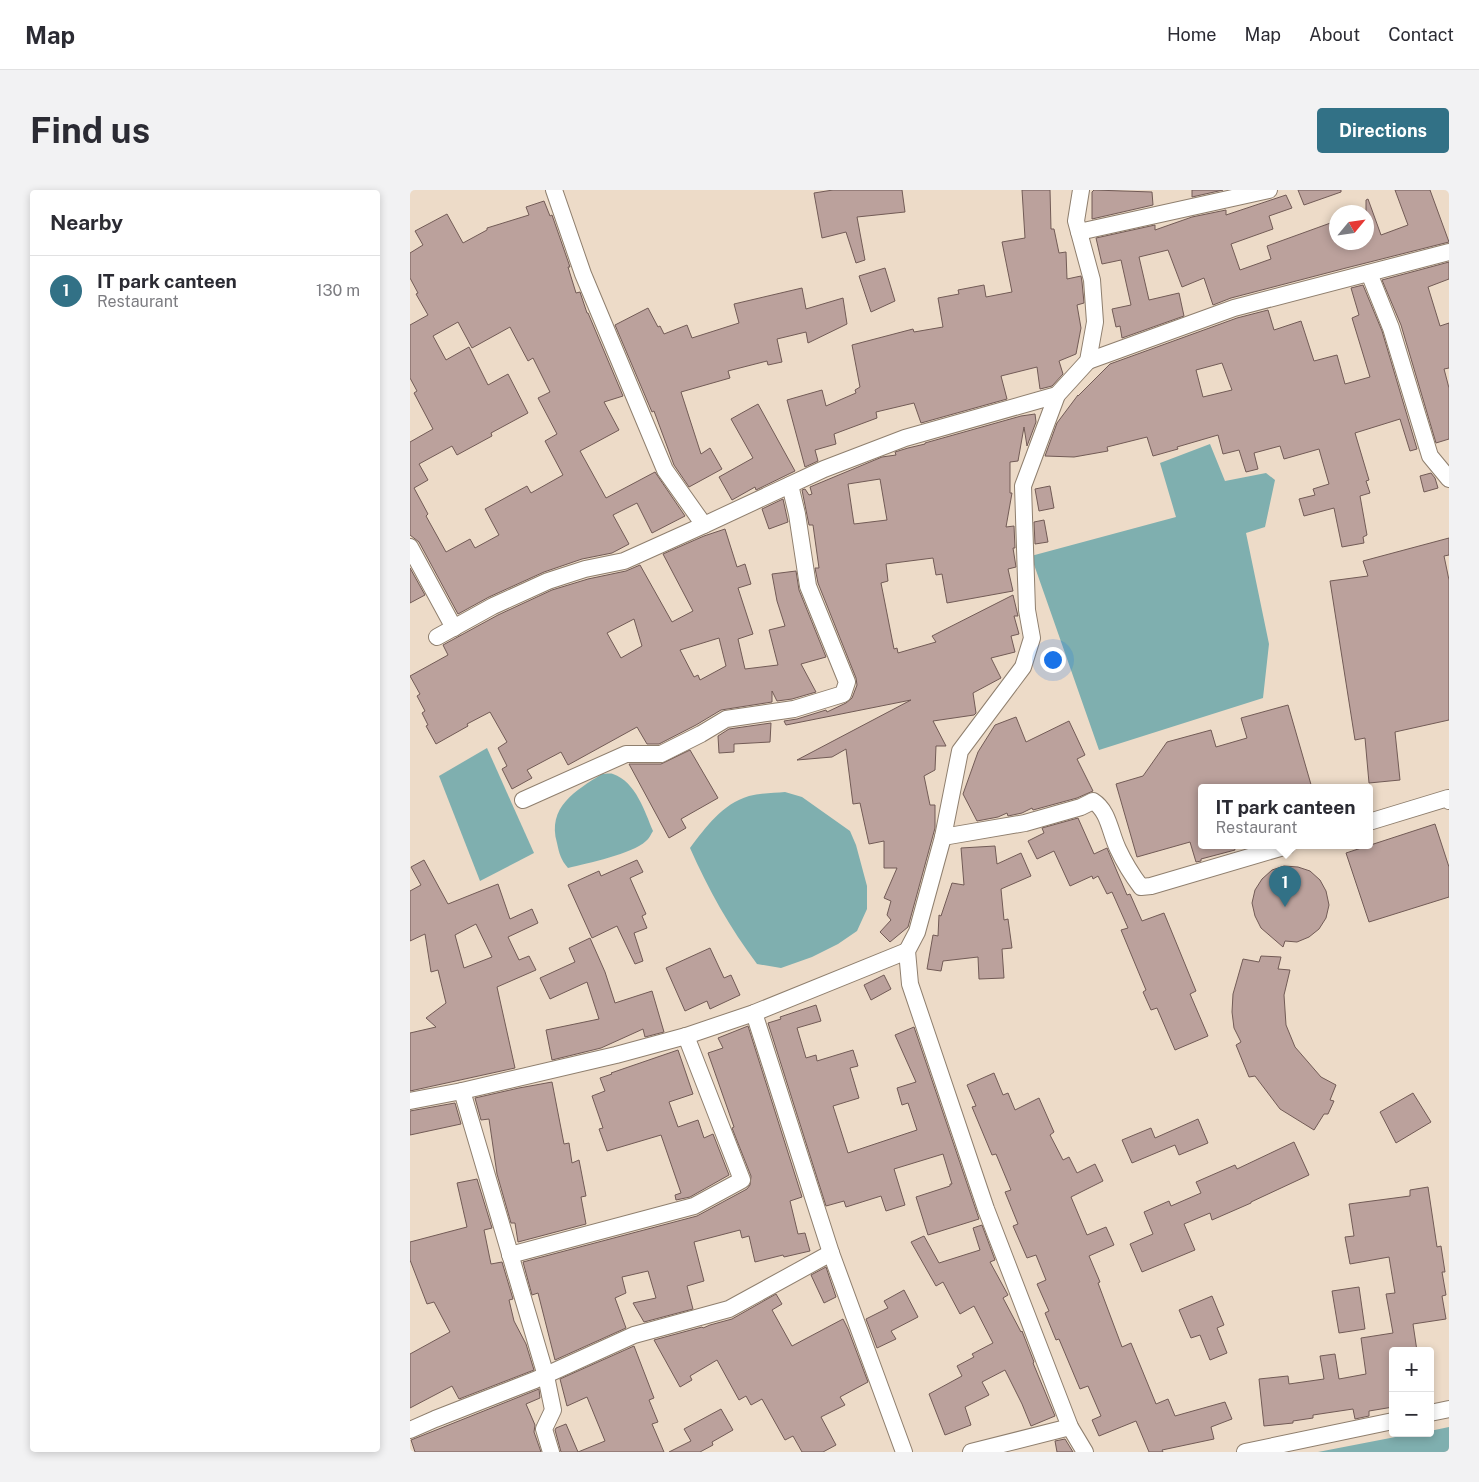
<!DOCTYPE html>
<meta charset="utf-8">
<style>
:root{--surface:#fff;--page:#f2f2f3;--text:#2b2b33;--muted:#7c7c81;--line:#e1e1e2;--accent:#327186}
body{margin:0;font-family:"Public Sans",sans-serif;background:var(--page);color:var(--text)}
.controls{position:absolute;right:15px;bottom:15px;display:grid;overflow:hidden;border-radius:5px;box-shadow:0 2px 8px #0003}
.controls button{width:45px;height:45px;display:grid;place-items:center;padding:0;border:0;border-bottom:1px solid var(--line);background:var(--surface);color:var(--text);font:25px sans-serif}
.compass{position:absolute;left:919px;top:15px;width:45px;height:45px;border-radius:50%;background:var(--surface);box-shadow:0 2px 8px #0003;rotate:61deg}
.you{position:absolute;left:642px;top:469px;width:18px;height:18px;margin:-12px;border:4px solid #fff;border-radius:50%;background:#1a73e8;box-shadow:0 0 0 8px #1a73e833}
.badge{display:grid;place-items:center;width:32px;height:32px;border-radius:50%;background:var(--accent);color:#fff;font-size:16px;font-weight:700}
.pin{position:absolute;translate:-50% -41px;filter:drop-shadow(0 1px 2px #0008)}
.pin::after{content:'';position:absolute;top:26px;width:18px;height:15px;background:inherit;clip-path:polygon(0 0,100% 0,50% 100%)}
.popup{position:absolute;left:788px;top:594px;width:175px;height:65px;box-sizing:border-box;display:grid;place-content:center;border-radius:5px;background:var(--surface);filter:drop-shadow(0 1px 4px #0005);font-size:16px;white-space:nowrap;color:var(--muted)}
.popup b{font-size:19px;color:var(--text)}
.popup::after{content:'';position:absolute;left:50%;top:100%;margin-left:-10px;border:10px solid transparent;border-top-color:var(--surface)}
.list{margin:0;padding:0;list-style:none}
h2{display:flex;justify-content:space-between;align-items:center;height:65px;margin:0;padding:0 20px;font-size:21px}
h2 small{font-size:16px;font-weight:400;color:var(--muted)}
.list li{display:grid;grid-template-columns:32px 1fr auto;gap:15px;align-items:center;box-sizing:border-box;height:70px;padding:0 20px;border-top:1px solid var(--line)}
.list b{display:block;font-size:19px;white-space:nowrap}
.list p{margin:0;font-size:16px;white-space:nowrap;color:var(--muted)}
.list em{font-size:16px;font-style:normal;color:var(--muted)}
.map{position:relative;flex:none;width:1039px;height:1262px;overflow:hidden;border-radius:5px}
header{display:flex;align-items:center;gap:30px;box-sizing:border-box;height:70px;padding:0 25px;background:var(--surface);border-bottom:1px solid var(--line)}
header strong{font-size:24px}
nav{display:flex;gap:28px;margin-inline-start:auto;font-size:18px}
.intro{display:flex;align-items:center;justify-content:space-between;box-sizing:border-box;height:120px;padding:0 30px}
h1{margin:0;font-size:35px}
.button{padding:12px 22px;border-radius:5px;background:var(--accent);color:#fff;font-size:18px;font-weight:700}
main{display:flex;gap:30px;padding:0 30px}
aside{flex:1;background:var(--surface);border-radius:5px;box-shadow:0 2px 8px #0003}
.map>svg:first-child{display:block}
.water{fill:#7fafaf}
.building{fill:#bba19c;stroke:#725b56;fill-rule:evenodd}
.lines{fill:none;stroke-linecap:round;stroke-linejoin:round}
.street-casing{stroke:#8f7f6e;stroke-width:18}
.street{stroke:#fff;stroke-width:16}
</style>
<header>
<strong>Map</strong>
<nav><a>Home</a><a>Map</a><a>About</a><a>Contact</a></nav>
</header>
<div class="intro"><h1>Find us</h1><a class="button">Directions</a></div>
<main>
<aside>
<h2>Nearby<small></small></h2>
<ul class="list">
<li><span class="badge">1</span><div><b>IT park canteen</b><p>Restaurant</p></div><em>130 m</em></li>
</ul>
</aside>
<div class="map">
<svg width="1039" height="1262" viewBox="0 0 1039 1262">
<rect width="100%" height="100%" fill="#eddbc8"/>
<g class="water">
<path d="M800 254 815 291 856 283 865 290 855 337 836 343 859 454 853 508 689 560 621 366 766 327 750 273Z"/>
<path d="M77 558 124 663 70 691 29 586Z"/>
<path d="M192 584C195 584 200 583 203 584 226 592 235 622 243 641 241 644 239 649 236 651 222 664 178 673 158 678 151 670 149 663 147 653 137 617 165 601 192 584Z"/>
<path d="M375 602 392 607 440 641 446 655 457 696V719L447 741 428 754 402 767 371 778 347 774C320 738 298 699 280 658 296 637 312 614 339 606 350 603 364 603 375 602Z"/>
<path d="M1039 1237V1262H908L1006 1243H1020V1241Z"/>
</g>
<g class="building">
<path d="M423 0H492L495 22 447 27 455 70 446 73 436 42 412 48 404 3Z"/>
<path d="M612 0H640L641 39H644L649 63 656 62 657 89 671 86 672 92 674 113 667 115 671 138 666 164 649 171 653 184 642 196 630 199 627 177 591 186 597 209 511 233 504 213 466 222 467 228 424 244 426 254 405 260 408 271 395 277 377 210 412 200 416 216 446 203 445 200 450 197 442 155 503 139 504 142 533 137 528 108 549 104 548 100 574 95 576 107 602 102 592 52 615 48Z"/>
<path d="M684 0 742 2 743 15 682 29V2Z"/>
<path d="M782 0H813L782 7Z"/>
<path d="M888 0H931V2L894 15Z"/>
<path d="M985 0H1020L1039 52 936 78 821 108 803 115 794 88 772 97 758 60 729 67 739 110 769 103 774 126 712 148 710 136 706 137 702 119 721 115 711 70 692 74 686 48 745 35V40L782 27 816 20V25L876 5 882 18 859 26 863 39 821 54 830 80 861 69 857 56 926 31V52H956V10L958 9 971 45 998 35Z"/>
<path d="M134 11 140 26 142 25 160 77H158L166 103 170 102 177 123H178L213 206 194 212 209 240 170 261 196 308 245 282 275 326 242 343 227 313 203 325 219 354 202 363 172 369 134 382 79 407 48 424 9 352 0 345V252L23 239 4 203 7 201 0 188V135L18 125 6 104 8 103 0 88V63L13 55 5 41 37 24 53 53 77 40V38L119 25 116 17ZM48 132 62 158 100 137 118 171 123 168 140 202 128 208 147 244 135 251 153 285 121 303 117 296 75 319 89 345 65 358 60 349 36 362 16 326 18 324 4 298 18 290 9 274 42 256 47 265 82 246 81 243 118 223 98 184 78 195 59 157 36 170 23 146Z"/>
<path d="M1039 72V89L1018 97 1030 136 1039 133V178L1034 179 1039 198V249L1026 253 991 135 972 90Z"/>
<path d="M475 78 485 111 461 122 449 86Z"/>
<path d="M953 95 972 141 1007 259 1000 261 990 229 945 243 959 290 956 291 960 303 950 306 957 345 953 347 954 353 932 357 924 318 894 326 889 309 905 305 903 299 919 294 909 259 874 269 870 256 844 263 848 279 836 282 829 260 813 264 808 245 767 257 768 259 743 266 737 247 697 257 698 261 664 267 635 266 647 233 668 205V206L700 174 827 128 858 120 864 140 891 131 904 171 927 165 935 194 960 187 942 128 949 125 941 98ZM812 173 822 200 793 207 786 180Z"/>
<path d="M392 98 396 119 433 108 437 134 398 153 396 142 367 149 372 172 358 175 357 171 318 181 320 188 271 202 291 264 300 258 312 279 279 297 264 275 244 221 242 222 205 135 238 118 248 137 250 136 254 144 277 135 282 148 329 133 324 114Z"/>
<path d="M348 214 385 281 346 300 345 297 322 310 309 287 343 268 321 229Z"/>
<path d="M625 224 626 232 617 256 614 237 608 271 600 272V303H602L596 337 604 336 605 358H603L606 377 598 379 603 401 537 413 532 384 526 385 523 368 476 374 478 391 471 393 484 459 487 458 488 463 526 452 522 446 603 405 608 426H604L609 444 601 446 605 462 581 468 591 488 563 503 566 523 564 525 523 531 536 556H526L525 580 514 586 520 615H525V638L498 737 480 752 470 742 481 730 477 725 481 711 474 708 487 678H474V651L459 654 450 613 443 614 436 559 422 567 387 570 501 510 376 535 374 531 387 529 416 520 417 522 436 513 442 508 447 495 446 488 408 393 405 378H409L403 335H399L392 300 395 299 399 305 402 304 400 297 472 267 486 265 485 262 498 258 515 254V253L611 226ZM470 289 477 330 444 334 438 294Z"/>
<path d="M1021 283 1025 288 1028 298 1014 302 1010 286Z"/>
<path d="M640 296 644 318 629 321 625 299Z"/>
<path d="M373 309 378 332 359 339 352 319Z"/>
<path d="M634 330 638 352 625 354 624 332Z"/>
<path d="M315 339 327 377 335 374 341 394 328 398 343 444 328 449 335 479 368 475 359 440 375 436 367 411 362 384 386 381 389 400 416 467 391 474 406 502 382 509 367 511 362 501V512L311 520 286 535 249 554H237L227 537 158 575 151 562 117 580 122 588 102 599 92 579 97 576 88 558 97 552 80 522 57 534 58 536 26 554 16 536 18 535 12 523 15 521 7 506 10 504 0 486 38 465 33 455 88 425 142 400 178 389 216 381 230 375 262 432 283 421 253 364 294 346ZM224 429 232 456 211 468 197 443ZM309 448 316 476 290 490 288 485 284 487 270 460Z"/>
<path d="M1039 348V365L1034 366 1039 390V530L985 542 990 590 959 593 955 548 945 550 920 391 958 386 953 371Z"/>
<path d="M0 378 15 405 0 413Z"/>
<path d="M878 515 902 598H791V656H824L825 660 791 669V671L786 672 780 652 727 667 706 594 733 586 757 552 801 540 806 557 837 548 831 528Z"/>
<path d="M606 527 616 552 659 531 675 565 667 569 683 601 667 608 623 620 622 618 612 623 598 626 597 623 588 627 567 631 553 604 568 562 585 535Z"/>
<path d="M361 533 360 552 324 554V562L309 563 308 546 319 539Z"/>
<path d="M280 560 308 608 271 629 276 638 259 648 219 574H251Z"/>
<path d="M668 628 684 664 697 658 717 705 720 704 732 731 754 723 786 801 780 804 798 846 765 860 747 818 741 820 733 802 736 800 711 740 718 738 702 702 697 704 688 686 683 689 682 686 660 696 644 661 627 669 618 651 634 643 632 638Z"/>
<path d="M1025 634 1039 677V707L959 732 936 663Z"/>
<path d="M585 656 587 674 611 663 621 686 591 699 594 730 598 729 602 758 592 759 594 788 569 789 568 767 533 771 531 781 517 779 523 745 528 746 529 725 531 726 542 693 554 695 551 658Z"/>
<path d="M14 670 38 714 88 694 100 729 122 719 128 733 98 747 109 770 119 766 126 780 87 797 105 878 0 901V843L26 837 16 828 36 813 28 780 21 782 15 744 0 751V701L11 695 1 677ZM66 734 82 767 54 778 45 745Z"/>
<path d="M227 670 233 682 220 688 236 724 232 726 237 738 224 743 233 771 225 774 207 736 182 748 158 695 189 681 191 686Z"/>
<path d="M874 676 888 677 900 681 910 690 916 701 919 715 916 728 909 739 899 747 887 752 875 751 873 757 851 738 845 726 842 713 845 700 852 689 862 680Z"/>
<path d="M180 748 195 782 205 813 242 801 254 842 235 847 233 839 191 858 142 870 136 840 189 829 177 792 140 809 130 788 165 772 159 758Z"/>
<path d="M300 758 314 788 321 785 330 805 300 819 297 811 275 821 256 778Z"/>
<path d="M851 766 871 767 868 779 880 780 874 805 876 835 885 857 911 887 926 895 920 910 924 911 918 924H914L904 940 870 919 845 886 839 887 826 855 831 852 824 838 822 822 823 804 833 769 849 772Z"/>
<path d="M474 785 481 799 461 810 454 795Z"/>
<path d="M406 815 411 831 387 838 396 868 406 865 407 871 443 860 448 876 440 878 449 908 423 916 438 963 507 940 498 913 492 915 487 898 506 892 485 845 504 837 569 1029 518 1045 506 1007 540 996V994H542L533 964 484 979 495 1015 476 1021 471 1006 436 1017 434 1011 416 1016 358 833 371 829 370 827Z"/>
<path d="M338 836 392 1007 380 1011 388 1044 395 1043 400 1061 374 1067 373 1065 345 1072 339 1046 332 1048 330 1040 284 1052 294 1091 277 1096 283 1119 234 1132 223 1113 246 1108 238 1081 212 1087 216 1103 205 1108 216 1138 145 1170 128 1103 122 1105 113 1072 287 1026 337 999 340 995 341 986 322 938 324 937 298 863 313 858 308 848Z"/>
<path d="M268 860 283 904 259 912 268 937 288 930 294 948 303 944 319 985 280 1007 266 1010 265 1005 271 1003 251 945 197 961 189 939 193 938 182 906 195 901 190 888 202 884 201 883Z"/>
<path d="M584 883 593 905 598 903 605 920 629 908 644 942 640 945 653 970 659 967 667 983 685 974 693 991 661 1007 677 1045 696 1037 704 1055 679 1066 690 1092 688 1093 712 1157 721 1153 746 1214 758 1209 765 1226 815 1212 822 1229 801 1237 804 1249 752 1260 753 1262H739L726 1231 689 1246 682 1230 691 1226 678 1196 670 1199 649 1149 646 1150 635 1123 639 1121 627 1094 636 1090 626 1065 617 1068 603 1036 608 1034 595 1002 601 1000 586 964 582 965 562 917 566 916 557 895Z"/>
<path d="M142 892 154 954 159 953 162 973 169 970 176 1006 171 1007 176 1034 108 1052 105 1033H101L87 984 79 929 71 930 65 908 109 898Z"/>
<path d="M1003 903 1021 932 986 953 970 922Z"/>
<path d="M45 913 51 934 0 945V921Z"/>
<path d="M788 929 798 953 769 965 765 955 722 973 712 950 741 938 745 948Z"/>
<path d="M884 952 899 985 841 1012V1013L802 1030 800 1023 774 1034 785 1060 732 1082 720 1054 743 1044 734 1022 759 1011 761 1016 791 1003 786 992 825 975 827 979Z"/>
<path d="M67 989 82 1038 74 1040 81 1074 92 1072 103 1109 99 1110 104 1131 116 1154 124 1180 49 1209 42 1196 0 1218V1164L40 1142 24 1112 17 1114 0 1070V1052L57 1037 47 993Z"/>
<path d="M1018 997 1027 1057 1031 1056 1035 1082H1032L1036 1105 1032 1106 1036 1129 1003 1134 1007 1161H980L983 1180V1217L959 1221V1226L945 1229 943 1219 903 1225V1228L883 1231V1233L854 1236 849 1189 878 1186 879 1194 914 1189 910 1166 925 1164 929 1189 956 1184 951 1148 983 1143 976 1104 985 1103 979 1067 940 1074 935 1047 944 1046 939 1014 1000 1006V1000Z"/>
<path d="M572 1035 585 1070 580 1072 598 1105 593 1108 611 1142 612 1141 624 1172 623 1173 645 1226 621 1236 612 1214 595 1180 572 1192 579 1205 555 1217 561 1235 535 1245 519 1204 552 1186 547 1176 564 1167 562 1164 583 1153 564 1116 550 1124 533 1092 526 1096 501 1052 514 1046 529 1073 570 1060 563 1038Z"/>
<path d="M416 1077 426 1107 414 1113 401 1085Z"/>
<path d="M949 1097 955 1139 929 1143 922 1101Z"/>
<path d="M494 1100 508 1127 481 1141 486 1149 467 1158 456 1129 478 1118 474 1111Z"/>
<path d="M366 1104 372 1114 362 1120 382 1156 433 1129 438 1139 458 1192 430 1207 435 1215 411 1227 426 1255 413 1262H392L383 1246 375 1250 352 1209 341 1215 336 1206 329 1210 307 1170 280 1186 282 1190 270 1197 244 1150 292 1137 293 1138 300 1135 322 1129Z"/>
<path d="M802 1106 814 1135 807 1138 817 1163 800 1170 790 1145 781 1148 769 1120Z"/>
<path d="M224 1156 244 1208 239 1210 248 1232 242 1234 254 1262H168L195 1251 177 1207 157 1216 150 1189Z"/>
<path d="M129 1199 130 1208 116 1214 125 1235 124 1242 131 1262H5L1 1250Z"/>
<path d="M311 1219 323 1240 302 1252 303 1255 290 1262H259L281 1251 274 1239Z"/>
<path d="M156 1234 168 1262H151L145 1240 146 1238Z"/>
<path d="M655 1249 663 1262H647L645 1251Z"/>
</g>
<g class="lines">
<g class="street-casing">
<g id="street">
<path d="M144 0 173 84 255 280 294 335"/>
<path d="M671 0 666 31 682 90 685 132 678 171 647 205 613 296 617 420 622 448 613 477 550 561 533 647 507 742 497 761 500 794 576 1019 660 1237 675 1262"/>
<path d="M669 42 859 0"/>
<path d="M959 83 981 138 1020 266 1039 289"/>
<path d="M678 171 824 118 1039 62"/>
<path d="M0 357 44 438"/>
<path d="M27 447 83 416 138 391 175 379 214 371 294 335 414 279 495 248 647 205"/>
<path d="M113 610 216 564H251L291 544 316 529 384 519 433 504 437 492 398 396 387 324 380 295"/>
<path d="M959 632 1038 608 1039 611"/>
<path d="M533 647 615 633 671 617 683 611C699 621 700 643 708 659 714 672 722 685 731 697L741 696 877 656"/>
<path d="M344 823 421 1063"/>
<path d="M52 901 136 1186 143 1220 134 1239 141 1262"/>
<path d="M0 911 52 901 206 865 276 846 344 823 497 761"/>
<path d="M100 1065 284 1016 332 990 276 846"/>
<path d="M1020 1223 1039 1219"/>
<path d="M0 1240 25 1229 125 1190 224 1145 319 1119 421 1063 494 1262"/>
<path d="M561 1262 660 1237"/>
<path d="M835 1262 983 1231"/>
</g>
</g>
<use href="#street" class="street"/>
</g>
</svg>
<div class="controls">
<button>+</button>
<button>−</button>
</div>
<svg class="compass" viewBox="-18 -18 36 36"><path d="M0-13l5 13h-10z" fill="#e53935"/><path d="M0 13l5-13h-10z" fill="#7c7c81"/></svg>
<div class="you"></div>
<div class="pin badge" style="left:875px;top:717px">1</div>
<div class="popup"><b>IT park canteen</b>Restaurant</div>
</div>
</main>
